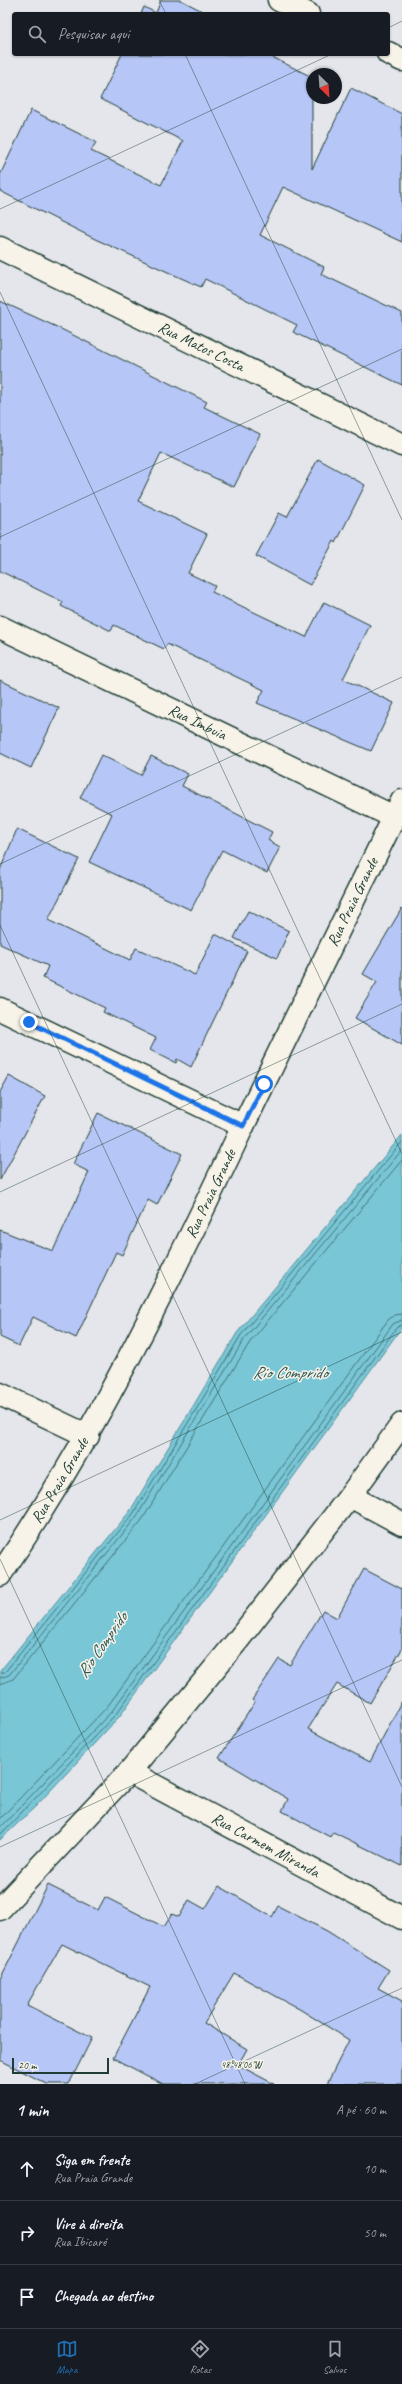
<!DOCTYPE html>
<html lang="pt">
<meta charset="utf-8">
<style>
:root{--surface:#171b24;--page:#20242c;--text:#f1f3f6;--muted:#9ea1a6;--line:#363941;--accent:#1f6fb2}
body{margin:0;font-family:Caveat,sans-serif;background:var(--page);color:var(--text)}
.compass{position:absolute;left:306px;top:68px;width:36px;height:36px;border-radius:50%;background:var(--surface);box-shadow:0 1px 3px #0004;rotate:155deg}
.scale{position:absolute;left:12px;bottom:10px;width:97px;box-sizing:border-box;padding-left:4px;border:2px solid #1f3d34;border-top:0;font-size:11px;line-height:14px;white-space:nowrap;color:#1f3d34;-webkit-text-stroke:3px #f7f3e8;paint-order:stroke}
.stop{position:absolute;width:12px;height:12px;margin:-9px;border:3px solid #1a73e8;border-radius:50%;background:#fff}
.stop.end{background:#1a73e8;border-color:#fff;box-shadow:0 1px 4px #0008}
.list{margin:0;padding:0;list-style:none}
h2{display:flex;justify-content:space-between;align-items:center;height:52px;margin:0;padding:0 16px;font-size:17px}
h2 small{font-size:13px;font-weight:400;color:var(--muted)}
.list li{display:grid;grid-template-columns:26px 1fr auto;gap:12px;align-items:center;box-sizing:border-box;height:64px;padding:0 16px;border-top:1px solid var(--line)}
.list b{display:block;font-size:15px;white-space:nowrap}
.list p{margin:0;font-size:13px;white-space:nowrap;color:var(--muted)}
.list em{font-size:13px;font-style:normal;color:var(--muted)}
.icon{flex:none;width:22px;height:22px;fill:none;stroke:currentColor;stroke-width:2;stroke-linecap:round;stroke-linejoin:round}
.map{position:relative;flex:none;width:402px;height:2084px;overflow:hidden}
.search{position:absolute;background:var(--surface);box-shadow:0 1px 3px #0004;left:12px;right:12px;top:12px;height:44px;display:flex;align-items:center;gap:10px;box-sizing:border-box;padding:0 14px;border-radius:4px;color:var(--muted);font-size:15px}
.sheet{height:244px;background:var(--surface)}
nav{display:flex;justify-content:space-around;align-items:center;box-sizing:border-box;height:56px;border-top:1px solid var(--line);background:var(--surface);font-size:11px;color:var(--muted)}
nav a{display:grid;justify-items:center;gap:2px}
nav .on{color:var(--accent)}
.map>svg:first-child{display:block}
.water{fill:#79c6d7;stroke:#558f96}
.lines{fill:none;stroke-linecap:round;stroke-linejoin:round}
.shore{stroke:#437475;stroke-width:1}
.building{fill:#b6c6f6;stroke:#1f3d34}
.minor-casing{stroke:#1f3d34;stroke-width:25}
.tertiary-casing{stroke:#1f3d34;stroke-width:25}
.minor{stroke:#f7f3e8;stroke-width:22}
.tertiary{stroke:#f7f3e8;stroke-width:22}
.route{stroke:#1a73e8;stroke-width:5}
.ticks{fill:none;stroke:#1f3d34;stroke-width:1;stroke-opacity:0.45}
.labels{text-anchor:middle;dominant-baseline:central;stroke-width:3;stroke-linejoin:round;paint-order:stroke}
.street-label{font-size:16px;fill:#1f3d34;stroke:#f7f3e8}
.water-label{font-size:17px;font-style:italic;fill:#315855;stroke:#f7f3e8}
.ticks-label{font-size:10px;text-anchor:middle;fill:#1f3d34;stroke:#f7f3e8;stroke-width:3;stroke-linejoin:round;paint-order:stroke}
</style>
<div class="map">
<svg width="402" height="2084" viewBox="0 0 402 2084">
<rect width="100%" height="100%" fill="#e4e6ec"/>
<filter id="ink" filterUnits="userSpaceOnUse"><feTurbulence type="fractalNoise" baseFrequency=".025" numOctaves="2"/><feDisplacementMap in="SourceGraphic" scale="8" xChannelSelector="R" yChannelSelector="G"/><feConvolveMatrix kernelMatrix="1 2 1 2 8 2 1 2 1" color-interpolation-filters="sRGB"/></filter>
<g filter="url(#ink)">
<path class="water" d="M402 1135V1327L119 1717 36 1806 0 1840V1671L130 1511 237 1333Z"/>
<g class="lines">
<g class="shore">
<path d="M0 1673 5 1672 133 1514 241 1335 402 1142"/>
<path d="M0 1678 9 1675 137 1516 245 1338 402 1150"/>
<path d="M0 1684 13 1679 142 1520 250 1342 402 1160"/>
<path d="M0 1819 107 1707 388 1320 395 1315 402 1314"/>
<path d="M0 1828 112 1711 393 1324 402 1320"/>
<path d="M0 1835 116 1714 397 1327 402 1325"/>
</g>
</g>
<g class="building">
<path d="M161 0H181L204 12 203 14H141L144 7 156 13Z"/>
<path d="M122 54H266L312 77V169L351 88 402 114V242L283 187 260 235 324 267 321 274 402 313V385L293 332 297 325 205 279 201 287 95 239 0 191V175L31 110 96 142 91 151 161 185 183 141 100 99Z"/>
<path d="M0 301 59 328 207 402 204 407 260 434 234 487 161 453 138 501 207 534 188 573 215 586 212 592 306 637 324 602 370 625 343 679 394 703 371 751 257 703 264 690 167 644 164 649 114 625 111 631 61 606 63 602 0 571Z"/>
<path d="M318 459 365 485 336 543 334 541 310 585 256 556 279 513 287 517Z"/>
<path d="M0 680 59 708 31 768 0 753Z"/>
<path d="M101 755 141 775 151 756 188 774 182 786 272 832 268 840 280 847 267 873 222 850 191 910 89 862 112 814 80 798Z"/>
<path d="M17 829 79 859 48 920 130 960 136 948 195 975 215 934 247 951 191 1067 177 1059 176 1063 150 1050 156 1038 103 1012 105 1008 43 978 48 966 0 944V870Z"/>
<path d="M402 908V1045L355 1018 377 982 363 974Z"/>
<path d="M248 911 289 931 277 958 234 938Z"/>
<path d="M9 1076 45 1096 0 1180V1092Z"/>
<path d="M98 1113 182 1154 157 1205 148 1200 122 1255 116 1252 76 1338 33 1317 19 1346 0 1337V1230L53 1251 89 1172 73 1164Z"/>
<path d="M364 1569 402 1589V1649L370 1703 337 1684 308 1729 370 1762 402 1701V1866L333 1832 330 1837 282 1811 288 1799 219 1758 255 1702 252 1700 279 1659 290 1665 323 1610 337 1618Z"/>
<path d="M48 1885 98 1910 105 1897 164 1927 172 1914 179 1917 189 1900 205 1909 219 1886 272 1917 278 1906 327 1931 389 1970 378 1988 402 2001V2084H327L349 2040 301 2010 234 1973 204 2023 247 2049 238 2065 274 2084H163L113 2058 150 1987 62 1944 27 2005 92 2038 69 2084H47L0 2060V1979Z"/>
</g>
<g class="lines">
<g class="minor-casing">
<g id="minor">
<path d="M279 0 308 14"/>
<path d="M388 53 402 60"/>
<path id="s1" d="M0 248 402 445"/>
<path d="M0 1394 88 1436"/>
<path d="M350 1496 402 1524"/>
<path id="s2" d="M0 1575C97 1432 169 1282 243 1126"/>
<path id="s3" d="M129 1772 402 1918"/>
<path d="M0 1909 129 1772 238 1640 350 1496 402 1424"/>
</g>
</g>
<g class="tertiary-casing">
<g id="tertiary">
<path id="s4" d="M0 627 394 817"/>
<path id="s5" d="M0 1009 243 1126 402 801"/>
</g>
</g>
<use href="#minor" class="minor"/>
<use href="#tertiary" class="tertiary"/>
</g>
</g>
<g class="lines" filter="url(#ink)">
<path class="route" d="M29 1022 243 1126 264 1084"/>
</g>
<path class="ticks" d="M159 0 166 14M388 28 402 21M185 54 402 520M0 209 332 54M0 292 402 1154M0 537 402 349M0 864 402 677M0 925 402 1787M0 1192 402 1004M0 1520 402 1332M0 1559 245 2084M0 1847 402 1660M195 2084 402 1988"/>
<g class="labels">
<g class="street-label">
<text stroke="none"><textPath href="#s1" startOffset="224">Rua Matos Costa</textPath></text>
<text stroke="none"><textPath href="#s4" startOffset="219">Rua Imbuia</textPath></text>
<text stroke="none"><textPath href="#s5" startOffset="519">Rua Praia Grande</textPath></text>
<text stroke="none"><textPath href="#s2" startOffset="436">Rua Praia Grande</textPath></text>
<text stroke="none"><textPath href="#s2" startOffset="112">Rua Praia Grande</textPath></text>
<text stroke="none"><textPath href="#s3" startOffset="155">Rua Carmem Miranda</textPath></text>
</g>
<g class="water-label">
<text x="290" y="1372">Rio Comprido</text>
<text transform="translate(102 1645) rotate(-55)">Rio Comprido</text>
</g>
</g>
<g class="ticks-label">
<text x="241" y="2068">48°48'06"W</text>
</g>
</svg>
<svg class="compass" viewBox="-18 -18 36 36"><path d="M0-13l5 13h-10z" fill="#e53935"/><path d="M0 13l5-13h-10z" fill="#9ea1a6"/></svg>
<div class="scale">20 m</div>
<div class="stop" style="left:264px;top:1084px"></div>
<div class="stop end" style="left:29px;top:1022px"></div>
<div class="search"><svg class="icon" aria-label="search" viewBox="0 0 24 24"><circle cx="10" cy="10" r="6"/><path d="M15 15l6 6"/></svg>Pesquisar aqui</div>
</div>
<section class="sheet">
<h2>1 min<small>A pé · 60 m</small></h2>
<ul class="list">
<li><svg class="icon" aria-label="ahead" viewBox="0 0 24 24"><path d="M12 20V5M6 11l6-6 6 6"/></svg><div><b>Siga em frente</b><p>Rua Praia Grande</p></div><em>10 m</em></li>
<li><svg class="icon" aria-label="right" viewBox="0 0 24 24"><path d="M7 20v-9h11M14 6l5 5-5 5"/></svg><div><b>Vire à direita</b><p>Rua Ibicaré</p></div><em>50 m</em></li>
<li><svg class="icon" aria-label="arrive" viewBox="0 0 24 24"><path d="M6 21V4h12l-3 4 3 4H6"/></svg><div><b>Chegada ao destino</b></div></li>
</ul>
</section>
<nav>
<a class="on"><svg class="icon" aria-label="map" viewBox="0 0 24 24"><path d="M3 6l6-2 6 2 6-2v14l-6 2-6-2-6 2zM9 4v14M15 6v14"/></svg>Mapa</a>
<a><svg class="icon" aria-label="directions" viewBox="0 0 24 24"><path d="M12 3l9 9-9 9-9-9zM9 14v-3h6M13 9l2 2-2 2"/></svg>Rotas</a>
<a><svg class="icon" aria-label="saved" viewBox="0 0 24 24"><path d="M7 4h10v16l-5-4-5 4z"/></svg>Salvos</a>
</nav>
